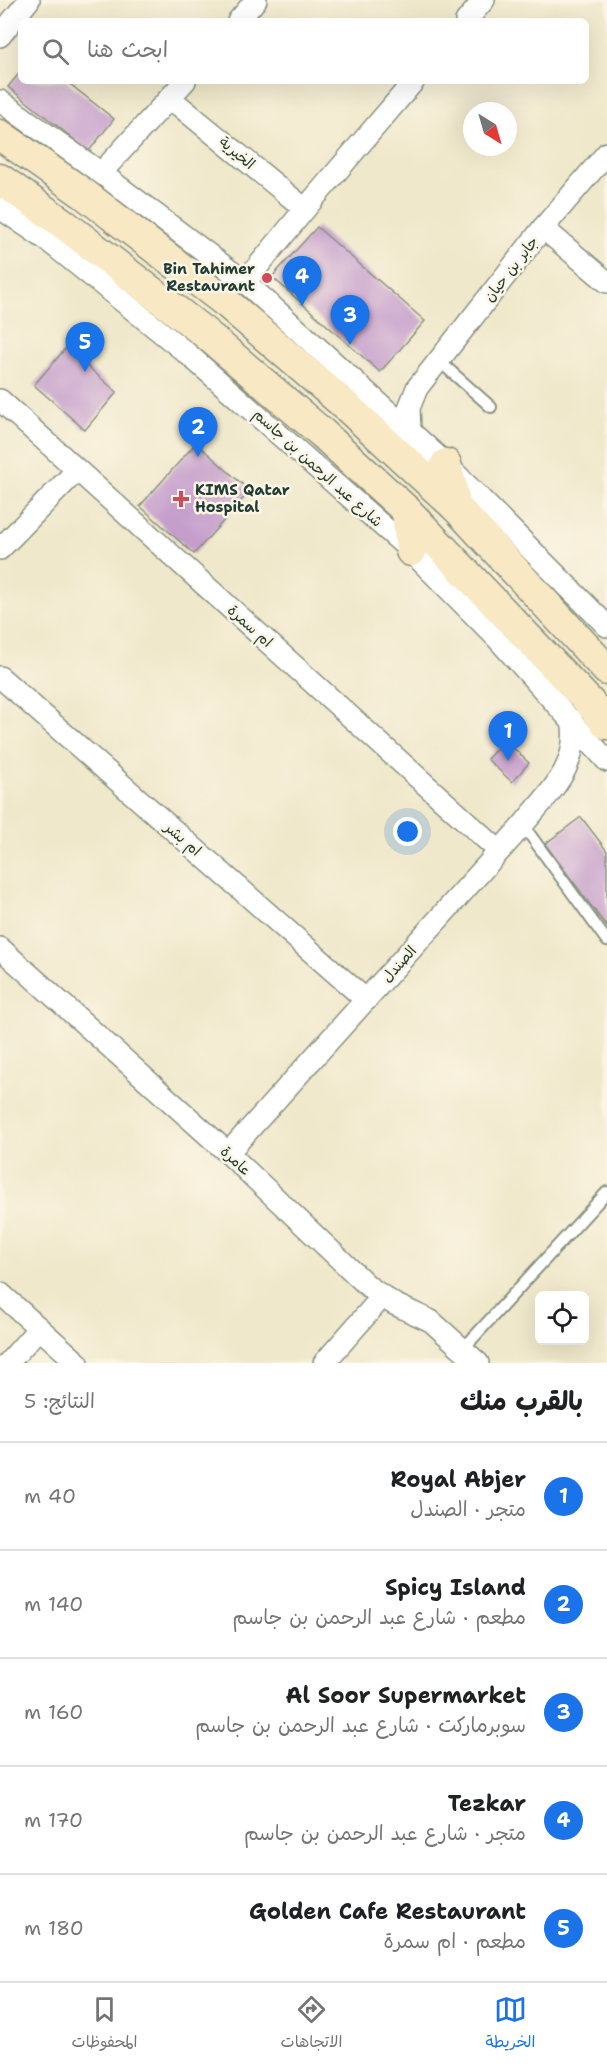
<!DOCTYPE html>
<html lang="ar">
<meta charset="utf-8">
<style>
:root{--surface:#fff;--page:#f2f2f2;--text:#202124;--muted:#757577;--line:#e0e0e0;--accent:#1a73e8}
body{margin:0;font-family:"Shantell Sans","Playpen Sans Arabic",sans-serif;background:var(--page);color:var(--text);direction:rtl}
.controls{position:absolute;right:18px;bottom:18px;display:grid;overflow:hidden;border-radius:9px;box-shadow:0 6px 24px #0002}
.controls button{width:54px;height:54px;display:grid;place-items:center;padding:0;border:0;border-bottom:2px solid var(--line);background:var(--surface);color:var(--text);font:30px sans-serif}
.compass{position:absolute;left:463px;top:102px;width:54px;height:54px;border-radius:50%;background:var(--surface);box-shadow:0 6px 24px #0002;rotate:143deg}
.you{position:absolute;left:408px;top:832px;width:21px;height:21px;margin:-15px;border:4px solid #fff;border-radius:50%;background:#1a73e8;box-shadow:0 0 0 9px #1a73e833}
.badge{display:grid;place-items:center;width:39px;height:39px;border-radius:50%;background:var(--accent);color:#fff;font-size:20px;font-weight:700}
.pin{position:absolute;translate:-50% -50px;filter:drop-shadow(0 2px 3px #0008)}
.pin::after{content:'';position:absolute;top:32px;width:21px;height:18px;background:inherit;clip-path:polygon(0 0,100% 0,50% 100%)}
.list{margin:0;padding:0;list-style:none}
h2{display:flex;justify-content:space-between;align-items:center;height:78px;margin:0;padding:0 24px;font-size:26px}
h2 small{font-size:20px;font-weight:400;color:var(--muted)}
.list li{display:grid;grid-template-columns:39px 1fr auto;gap:18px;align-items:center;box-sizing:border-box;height:108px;padding:0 24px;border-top:2px solid var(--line)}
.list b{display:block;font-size:22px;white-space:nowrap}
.list p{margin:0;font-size:20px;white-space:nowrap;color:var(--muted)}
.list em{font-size:20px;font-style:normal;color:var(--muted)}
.icon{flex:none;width:33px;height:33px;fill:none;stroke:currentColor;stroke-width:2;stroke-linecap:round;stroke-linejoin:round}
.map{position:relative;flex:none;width:607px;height:1363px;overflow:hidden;direction:ltr}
.search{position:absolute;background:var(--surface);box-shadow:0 6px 24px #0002;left:18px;right:18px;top:18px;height:66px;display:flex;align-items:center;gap:15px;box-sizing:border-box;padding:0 21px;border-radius:9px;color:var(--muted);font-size:22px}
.sheet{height:618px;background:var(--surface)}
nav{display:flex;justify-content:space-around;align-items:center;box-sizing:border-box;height:84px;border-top:2px solid var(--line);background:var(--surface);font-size:16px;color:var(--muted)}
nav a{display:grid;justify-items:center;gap:3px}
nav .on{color:var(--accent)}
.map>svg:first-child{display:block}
.building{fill:#c59ecc}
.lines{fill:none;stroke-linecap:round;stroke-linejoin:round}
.service-casing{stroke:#889280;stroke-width:14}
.minor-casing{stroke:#889280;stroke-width:24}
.secondary-casing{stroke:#889280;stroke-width:33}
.service{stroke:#fff;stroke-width:10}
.minor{stroke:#fff;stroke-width:21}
.secondary{stroke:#f8e8c3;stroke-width:30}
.poi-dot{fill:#d1495b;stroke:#fcf5e5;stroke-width:2}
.labels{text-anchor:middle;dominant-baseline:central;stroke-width:5;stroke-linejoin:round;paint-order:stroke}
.street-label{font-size:15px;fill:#1f3d34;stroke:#fcf5e5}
.poi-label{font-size:15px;font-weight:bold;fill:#1f3d34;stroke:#fcf5e5;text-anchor:end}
</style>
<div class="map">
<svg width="607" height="1363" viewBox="0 0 607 1363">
<rect width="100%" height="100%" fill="#fcf5e5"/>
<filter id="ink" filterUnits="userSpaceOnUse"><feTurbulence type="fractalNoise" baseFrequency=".0167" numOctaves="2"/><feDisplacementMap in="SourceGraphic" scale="12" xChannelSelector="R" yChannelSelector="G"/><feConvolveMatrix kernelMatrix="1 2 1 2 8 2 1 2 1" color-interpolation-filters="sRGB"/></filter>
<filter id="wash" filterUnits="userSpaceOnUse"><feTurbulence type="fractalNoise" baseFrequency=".008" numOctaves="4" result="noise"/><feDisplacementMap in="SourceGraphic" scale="24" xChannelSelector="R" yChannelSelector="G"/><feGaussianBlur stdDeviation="1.35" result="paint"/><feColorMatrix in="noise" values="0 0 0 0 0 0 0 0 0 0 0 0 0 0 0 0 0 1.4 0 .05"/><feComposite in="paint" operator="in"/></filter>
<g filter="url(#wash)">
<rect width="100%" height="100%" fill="#f0e8cb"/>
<g id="blocks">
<g class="building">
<path d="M21 71V81H66L114 119 89 151 8 87Z"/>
<path d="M317 227 425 321 380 372 272 277Z"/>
<path d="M66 348 117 392 85 430 34 385Z"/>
<path d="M196 443 250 491 194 554 140 506Z"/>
<path d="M505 740 529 763 512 782 487 759Z"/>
<path d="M581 817 607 851V927L545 844Z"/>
</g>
</g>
</g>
<g filter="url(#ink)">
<use href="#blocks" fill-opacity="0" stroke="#889280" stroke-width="1.5"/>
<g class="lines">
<g class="service-casing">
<g id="service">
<path d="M438 360 491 407"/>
<path d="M523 825 607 941"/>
<path d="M463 1349 607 1192"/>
</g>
</g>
<g class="minor-casing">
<g id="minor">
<path d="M238 21 256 0"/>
<path d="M466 21 484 0"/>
<path d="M0 36 29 0"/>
<path d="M170 98 305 209"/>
<path d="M0 101 101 173 245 282 446 464 607 626"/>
<path d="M101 173 185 81"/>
<path d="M0 208 47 240 189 355 411 551 496 637 607 761"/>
<path d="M543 228 607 282"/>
<path d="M245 282 305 209 414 81"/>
<path d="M0 400 499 851"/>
<path d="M410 431 409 408 417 388 543 228 607 153"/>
<path d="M0 549 77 470"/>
<path d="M0 677 366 1000"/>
<path d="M0 948 228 1153 369 1287 394 1304 431 1321 478 1363"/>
<path d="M228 1153 523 825C549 792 581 766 572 720"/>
<path d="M0 1293 78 1363"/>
<path d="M8 1363 39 1328"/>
<path d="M324 1363 382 1297"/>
</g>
</g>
<g class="secondary-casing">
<g id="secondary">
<path d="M0 135 84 194 228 304 345 405 456 507 607 670"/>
<path d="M0 179 61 222 205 333 322 433 407 511 590 703 607 724"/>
<path d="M446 464 456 507"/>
<path d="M407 511 411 551"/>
</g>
</g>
<use href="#service" class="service"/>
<use href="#minor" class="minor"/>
<use href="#secondary" class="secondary"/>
</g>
</g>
<g class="poi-dot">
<circle cx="267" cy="278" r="6"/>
<path d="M178 490h6v6h6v6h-6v6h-6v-6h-6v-6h6z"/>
</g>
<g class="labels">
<g class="street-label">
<text transform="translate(237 153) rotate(40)">الخيرية</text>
<text transform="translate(511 269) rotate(-52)">جابر بن حيان</text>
<text transform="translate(318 468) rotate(42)">شارع عبد الرحمن بن جاسم</text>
<text transform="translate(250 626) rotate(42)">ام سمرة</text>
<text transform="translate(183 839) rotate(41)">ام بشر</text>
<text transform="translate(399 964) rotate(-48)">الصندل</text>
<text transform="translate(236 1161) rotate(43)">عامرة</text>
</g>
<g class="poi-label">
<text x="255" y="269">Bin Tahimer<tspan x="255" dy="17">Restaurant</tspan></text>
<text x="195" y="490" text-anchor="start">KIMS Qatar<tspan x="195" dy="17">Hospital</tspan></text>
</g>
</g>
</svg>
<div class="controls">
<button><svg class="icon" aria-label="locate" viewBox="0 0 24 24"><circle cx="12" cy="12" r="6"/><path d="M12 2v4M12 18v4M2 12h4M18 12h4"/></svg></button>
</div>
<svg class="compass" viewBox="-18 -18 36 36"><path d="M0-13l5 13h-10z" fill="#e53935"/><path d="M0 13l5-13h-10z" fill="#757577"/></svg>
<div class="you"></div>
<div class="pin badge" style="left:508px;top:761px">1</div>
<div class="pin badge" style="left:198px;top:457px">2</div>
<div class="pin badge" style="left:350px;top:345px">3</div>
<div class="pin badge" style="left:302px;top:306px">4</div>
<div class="pin badge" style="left:85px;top:372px">5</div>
<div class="search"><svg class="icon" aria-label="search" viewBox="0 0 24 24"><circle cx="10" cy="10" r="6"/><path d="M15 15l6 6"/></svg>ابحث هنا</div>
</div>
<section class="sheet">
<h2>بالقرب منك<small>النتائج: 5</small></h2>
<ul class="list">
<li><span class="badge">1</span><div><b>Royal Abjer</b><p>متجر · الصندل</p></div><em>40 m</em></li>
<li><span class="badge">2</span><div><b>Spicy Island</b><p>مطعم · شارع عبد الرحمن بن جاسم</p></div><em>140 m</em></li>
<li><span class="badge">3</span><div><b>Al Soor Supermarket</b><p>سوبرماركت · شارع عبد الرحمن بن جاسم</p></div><em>160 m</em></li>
<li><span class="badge">4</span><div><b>Tezkar</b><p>متجر · شارع عبد الرحمن بن جاسم</p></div><em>170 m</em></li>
<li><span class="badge">5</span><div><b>Golden Cafe Restaurant</b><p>مطعم · ام سمرة</p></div><em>180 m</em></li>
</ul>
</section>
<nav>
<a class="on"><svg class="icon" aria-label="map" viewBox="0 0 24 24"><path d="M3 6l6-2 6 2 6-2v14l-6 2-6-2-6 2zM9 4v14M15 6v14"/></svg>الخريطة</a>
<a><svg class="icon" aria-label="directions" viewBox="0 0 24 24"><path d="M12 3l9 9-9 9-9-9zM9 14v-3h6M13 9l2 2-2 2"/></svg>الاتجاهات</a>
<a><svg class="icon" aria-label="saved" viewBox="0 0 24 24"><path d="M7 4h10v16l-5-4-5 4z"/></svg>المحفوظات</a>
</nav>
